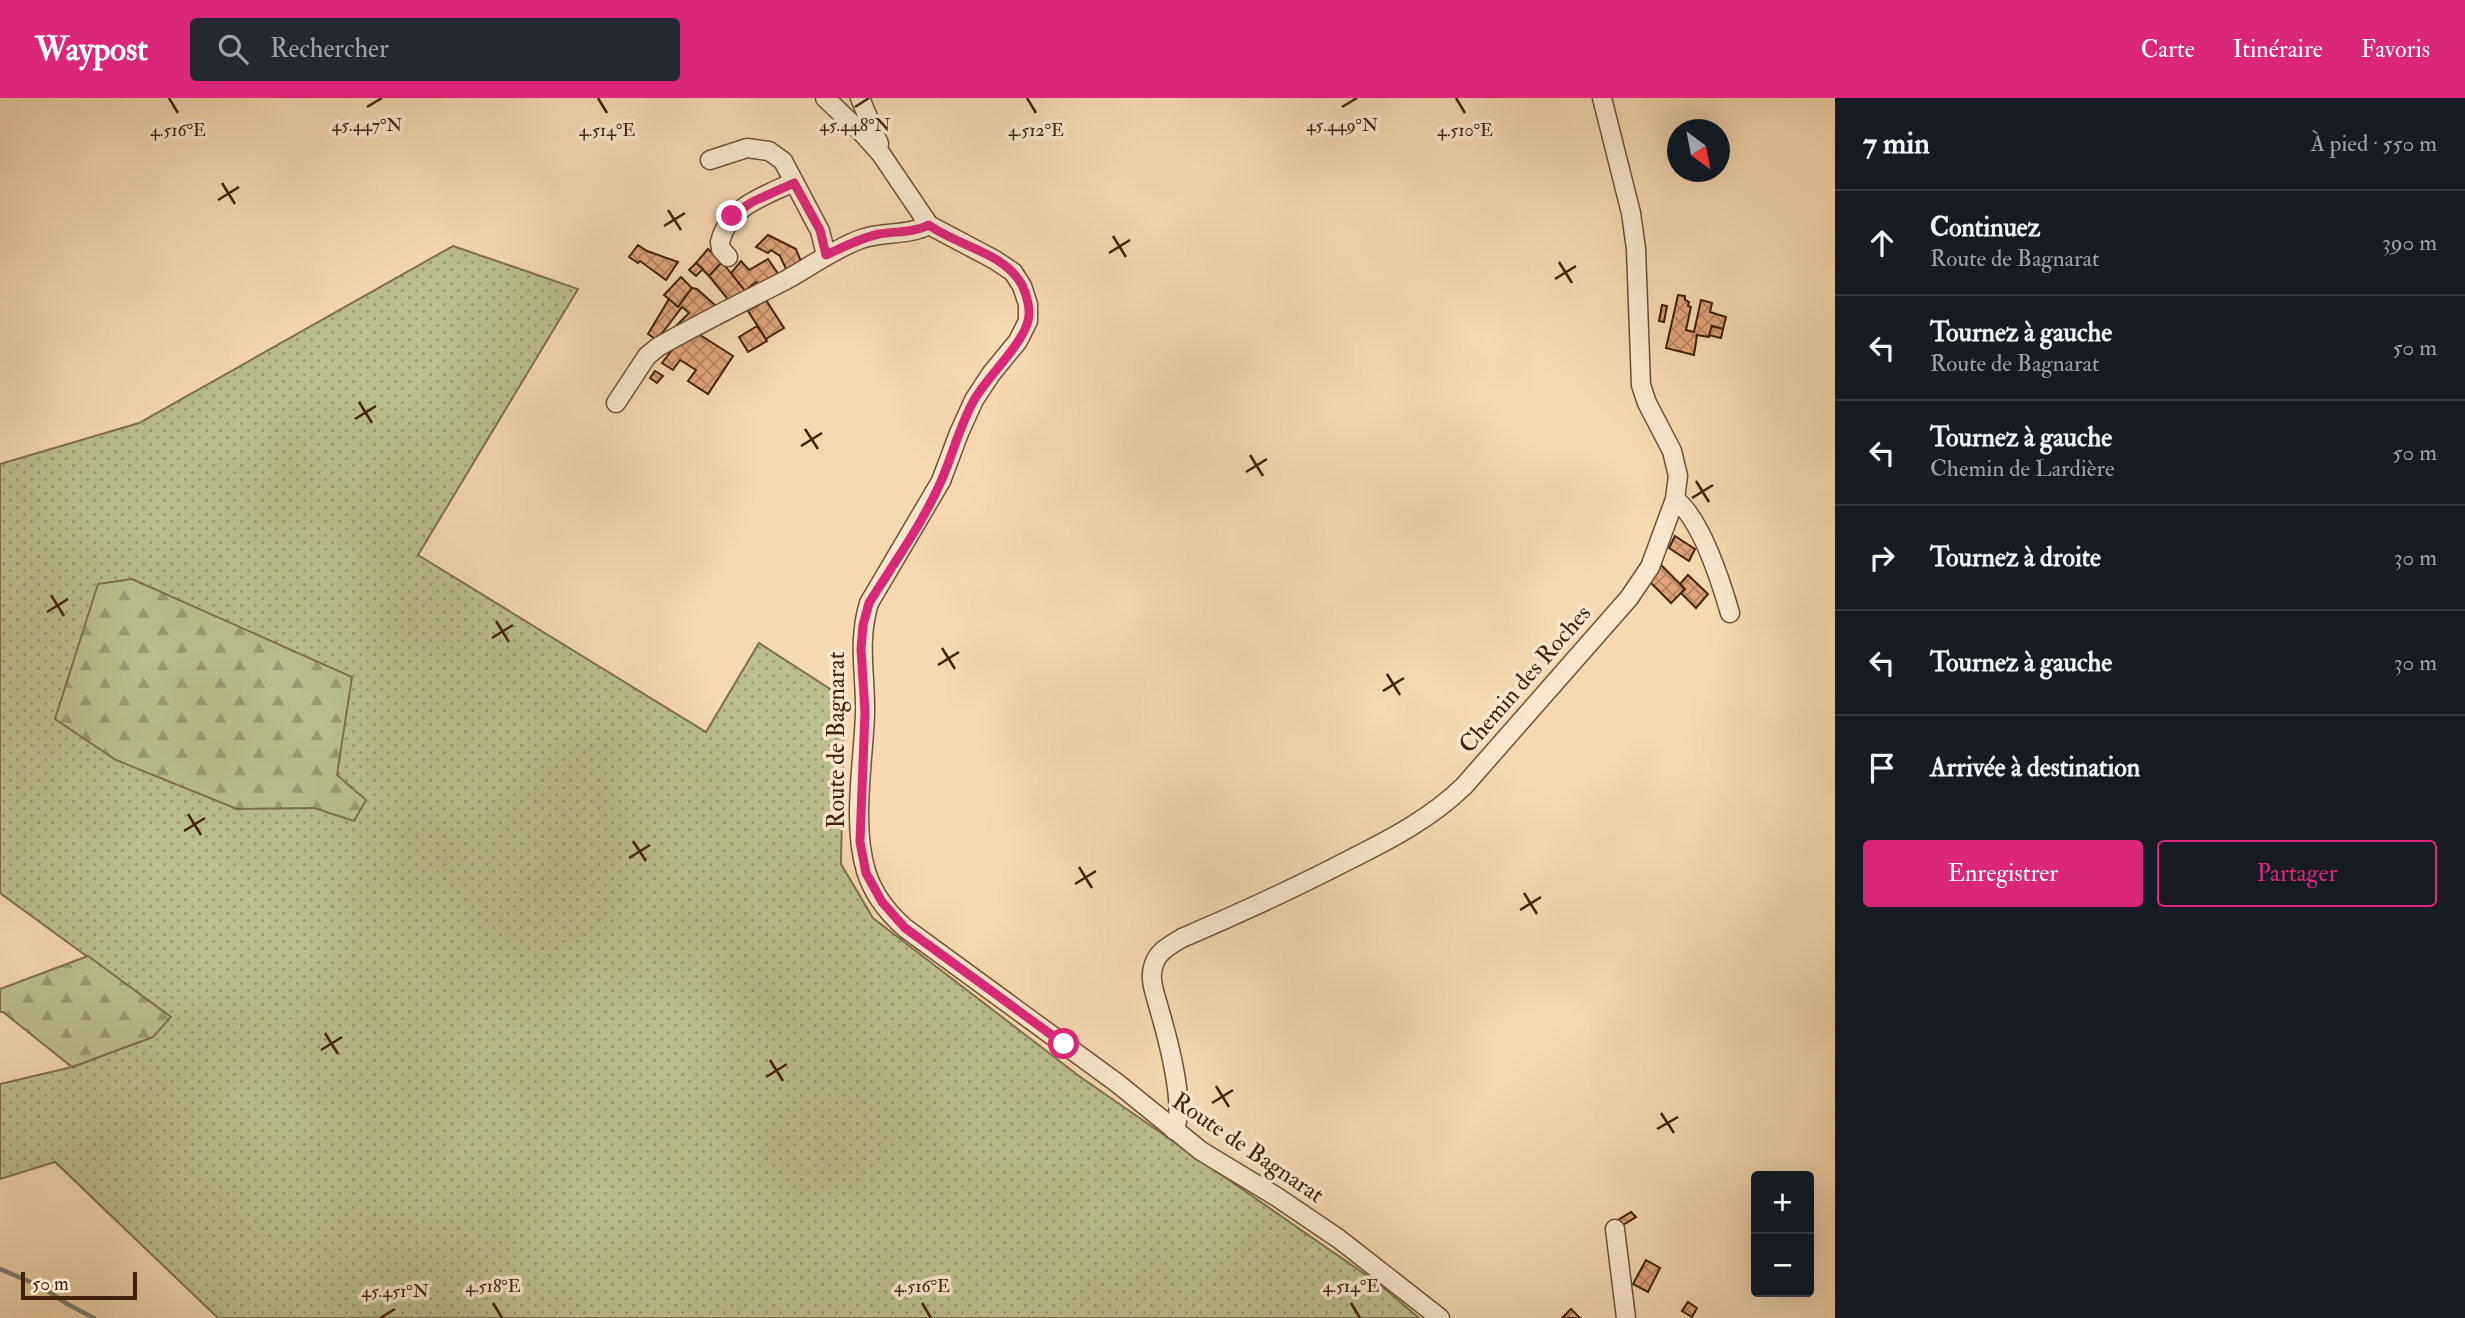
<!DOCTYPE html>
<html lang="fr">
<meta charset="utf-8">
<style>
:root{--surface:#171b24;--page:#242831;--text:#f1f3f6;--muted:#9ea1a6;--line:#363941;--accent:#db2777}
body{margin:0;font-family:"IM FELL Double Pica",serif;background:var(--page);color:var(--text)}
.controls{position:absolute;right:21px;bottom:21px;display:grid;overflow:hidden;border-radius:7px;box-shadow:0 7px 28px #0002}
.controls button{width:63px;height:63px;display:grid;place-items:center;padding:0;border:0;border-bottom:2px solid var(--line);background:var(--surface);color:var(--text);font:35px sans-serif}
.compass{position:absolute;left:1667px;top:21px;width:63px;height:63px;border-radius:50%;background:var(--surface);box-shadow:0 7px 28px #0002;rotate:148deg}
.scale{position:absolute;left:21px;bottom:18px;width:116px;box-sizing:border-box;padding-left:7px;border:4px solid #42220b;border-top:0;font-size:19px;line-height:24px;white-space:nowrap;color:#42220b;-webkit-text-stroke:5px #f9e6cc;paint-order:stroke}
.stop{position:absolute;width:21px;height:21px;margin:-16px;border:5px solid #db2777;border-radius:50%;background:#fff}
.stop.end{background:#db2777;border-color:#fff;box-shadow:0 2px 7px #0008}
.list{margin:0;padding:0;list-style:none}
h2{display:flex;justify-content:space-between;align-items:center;height:91px;margin:0;padding:0 28px;font-size:30px}
h2 small{font-size:23px;font-weight:400;color:var(--muted)}
.list li{display:grid;grid-template-columns:46px 1fr auto;gap:21px;align-items:center;box-sizing:border-box;height:105px;padding:0 28px;border-top:2px solid var(--line)}
.list b{display:block;font-size:26px;white-space:nowrap}
.list p{margin:0;font-size:23px;white-space:nowrap;color:var(--muted)}
.list em{font-size:23px;font-style:normal;color:var(--muted)}
.actions{display:flex;gap:14px;padding:21px 28px}
.actions a{flex:1;padding:16px 0;border:2px solid var(--accent);border-radius:7px;text-align:center;font-size:24px;color:var(--accent)}
.actions .main{background:var(--accent);color:#fff}
.icon{flex:none;width:38px;height:38px;fill:none;stroke:currentColor;stroke-width:2;stroke-linecap:round;stroke-linejoin:round}
.map{position:relative;flex:none;width:1835px;height:1220px;overflow:hidden}
header{display:flex;align-items:center;gap:42px;box-sizing:border-box;height:98px;padding:0 35px;background:var(--accent);color:#fff}
header strong{font-size:33px}
nav{display:flex;gap:38px;margin-inline-start:auto;font-size:24px}
.search{width:490px;height:63px;background:var(--page);display:flex;align-items:center;gap:18px;box-sizing:border-box;padding:0 24px;border-radius:7px;color:var(--muted);font-size:26px}
main{display:flex}
aside{flex:1;background:var(--surface)}
.map>svg:first-child{display:block}
.grass{fill:url(#grass-dots);stroke:#7e704c;stroke-width:2}
.forest{fill:url(#forest-firs);stroke:#7e704c;stroke-width:2}
.lines{fill:none;stroke-linecap:round;stroke-linejoin:round}
.stream{stroke:#7c7b73;stroke-width:4.5}
.building{fill:url(#building-cross-hatch);stroke:#42220b;stroke-width:2}
.minor-casing{stroke:#6f5034;stroke-width:21}
.minor{stroke:#f9e6cc;stroke-width:18}
.route{stroke:#db2777;stroke-width:9}
.ticks{fill:none;stroke:#42220b;stroke-width:2.5}
.labels{text-anchor:middle;dominant-baseline:central;stroke-width:7;stroke-linejoin:round;paint-order:stroke}
.street-label{font-size:24px;fill:#42220b;stroke:#f9e6cc}
.ticks-label{font-size:18px;text-anchor:middle;fill:#42220b;stroke:#f9e6cc;stroke-width:7;stroke-linejoin:round;paint-order:stroke}
</style>
<header>
<strong>Waypost</strong>
<div class="search"><svg class="icon" aria-label="search" viewBox="0 0 24 24"><circle cx="10" cy="10" r="6"/><path d="M15 15l6 6"/></svg>Rechercher</div>
<nav><a>Carte</a><a>Itinéraire</a><a>Favoris</a></nav>
</header>
<main>
<div class="map">
<svg width="1835" height="1220" viewBox="0 0 1835 1220">
<defs>
<pattern id="grass-dots" width="8" height="8" patternUnits="userSpaceOnUse" patternTransform="scale(1.75)"><rect width="8" height="8" fill="#babf8d"/><path d="M2 2h.1M6 6h.1" fill="none" stroke="#999b71" stroke-width="1.8" stroke-linecap="round"/></pattern>
<pattern id="forest-firs" width="22" height="20" patternUnits="userSpaceOnUse" patternTransform="scale(1.75)"><rect width="22" height="20" fill="#babf8d"/><path d="M5 1l3.5 6h-7zM16 11l3.5 6h-7z" fill="#999b71"/></pattern>
<pattern id="building-cross-hatch" width="8" height="8" patternUnits="userSpaceOnUse" patternTransform="scale(1.75)"><rect width="8" height="8" fill="#dea47a"/><path d="M0 0l8 8M0 8l8-8" fill="none" stroke="#b68562"/></pattern>
</defs>
<rect width="100%" height="100%" fill="#f6d8b1"/>
<filter id="stains"><feTurbulence type="fractalNoise" baseFrequency=".00286" numOctaves="4"/><feColorMatrix values="0 0 0 0 .2 0 0 0 0 .09 0 0 0 0 .02 0 0 0 .5 -.17"/></filter>
<radialGradient id="worn" r=".72"><stop offset=".6" stop-color="#630" stop-opacity="0"/><stop offset="1" stop-color="#630" stop-opacity=".3"/></radialGradient>
<path class="grass" d="M453 148 578 191 418 457 706 634 759 545 844 600 841 766 873 820 1079 978 1379 1186 1419 1220H218L55 1064 0 1081V986L72 969 153 939 170 919 0 795V366L139 325Z"/>
<g class="forest">
<path d="M132 481 352 579 337 677 366 702 354 723 314 710 237 711 116 662 55 621 98 486Z"/>
<path d="M88 858 171 919 153 939 72 969 3 914H0V891Z"/>
</g>
<g class="lines">
<path class="stream" d="M0 1171 40 1188 69 1207 94 1220"/>
</g>
<g class="building">
<path d="M768 137 796 151 802 166 787 173 780 158 771 152 768 155 756 149Z"/>
<path d="M638 147 647 153 678 164 666 182 640 163 638 165 629 159Z"/>
<path d="M708 151 722 164 709 178 696 165Z"/>
<path d="M768 161 779 177 758 186 756 184 745 193 731 175 741 163 749 172Z"/>
<path d="M722 164 745 193 730 204 709 178Z"/>
<path d="M696 165 703 171 696 178 689 172Z"/>
<path d="M681 179 692 190 678 209 664 197Z"/>
<path d="M692 190 697 191 716 208 700 222 679 232 675 229 689 215 682 209 657 242 648 236 669 201 678 209Z"/>
<path d="M1678 197 1685 198V202L1689 204 1688 208 1691 209 1686 232 1694 234 1701 202 1712 205 1710 214 1726 219 1723 231 1712 228 1709 239 1697 237 1694 257 1666 250Z"/>
<path d="M766 202 784 230 766 241 748 213Z"/>
<path d="M1662 207 1667 208 1664 224 1659 223Z"/>
<path d="M757 228 767 243 748 254 739 239Z"/>
<path d="M1712 228 1723 231 1721 240 1709 237Z"/>
<path d="M697 235 733 258 708 296 688 283 696 272 680 262 673 272 662 265 672 252 668 248Z"/>
<path d="M655 273 663 278 657 285 650 280Z"/>
<path d="M1675 438 1695 451 1689 463 1669 450Z"/>
<path d="M1661 467 1685 491 1671 505 1649 483Z"/>
<path d="M1688 477 1708 496 1696 510 1681 495 1685 491 1680 486Z"/>
<path d="M1631 1114 1636 1119 1623 1127 1618 1122Z"/>
<path d="M1646 1162 1660 1170 1648 1194 1633 1186Z"/>
<path d="M1688 1204 1697 1210 1692 1219 1682 1213Z"/>
<path d="M1571 1211 1580 1220H1562Z"/>
</g>
<g class="lines">
<g class="minor-casing">
<g id="minor">
<path d="M825 0 864 37 881 56 929 127 995 162 1013 174 1022 188 1028 206V223L1018 243 991 276 974 302 959 335 941 383 869 505C857 545 866 577 865 617 863 666 852 727 866 773 873 796 888 815 905 830L1117 985 1201 1053 1277 1099 1339 1141 1440 1220"/>
<path d="M860 0 879 46"/>
<path d="M710 62 747 50 769 53 783 63 820 133 826 157"/>
<path d="M728 159 721 151 720 144C729 108 764 98 794 84"/>
<path d="M616 305 647 258 658 249C700 225 743 204 786 182 811 168 834 151 861 141 883 133 908 138 929 127"/>
<path d="M1675 401C1701 421 1721 484 1730 515"/>
<path d="M1174 1032C1187 1011 1167 938 1160 914 1156 898 1148 881 1154 866 1158 853 1171 847 1182 840 1238 816 1293 791 1347 763 1389 742 1430 721 1464 688L1629 500 1650 469 1675 401 1678 378 1672 353 1647 305 1641 287 1636 151 1631 115 1602 0"/>
<path d="M1615 1131 1626 1220"/>
</g>
</g>
<use href="#minor" class="minor"/>
</g>
<g class="lines">
<path class="route" d="M732 118 752 104 794 85 820 132 826 157C844 149 860 140 879 136 896 133 913 135 929 127 957 148 1004 154 1022 187 1027 197 1031 213 1028 223 1022 247 987 279 974 302 960 327 953 355 942 381 923 425 894 465 869 505L863 527 861 551 865 614 860 744 866 775 882 804 905 830 1064 946"/>
</g>
<path class="ticks" d="M169 0 178 15M598 0 607 15M1027 0 1036 15M1456 0 1465 15M367 9 382 0M855 9 869 0M1342 9 1357 0M222 85 235 106M218 102 239 89M668 112 681 132M664 128 685 115M1113 138 1126 159M1109 155 1130 142M1559 164 1572 185M1555 181 1576 168M359 304 372 325M355 321 376 308M805 331 818 351M801 348 822 335M1250 357 1263 378M1246 374 1267 361M1696 383 1709 404M1692 400 1713 387M51 497 64 518M47 514 68 501M496 523 509 544M492 540 513 527M942 550 955 571M938 567 959 554M1387 576 1400 597M1383 593 1404 580M188 716 201 737M184 733 205 720M633 743 646 763M629 760 650 747M1079 769 1092 790M1075 786 1096 773M1524 795 1537 816M1520 812 1541 799M325 935 338 956M321 952 342 939M770 962 783 983M766 979 787 966M1216 988 1229 1009M1212 1005 1233 992M1661 1015 1674 1035M1657 1031 1678 1019M493 1205 502 1220M922 1205 931 1220M1351 1205 1360 1220M380 1220 395 1211"/>
<g class="labels">
<g class="street-label">
<text transform="translate(1525 581) rotate(-49)">Chemin des Roches</text>
<text transform="translate(836 642) rotate(-90)">Route de Bagnarat</text>
<text transform="translate(1248 1050) rotate(34)">Route de Bagnarat</text>
</g>
</g>
<g class="ticks-label">
<text x="367" y="33">45.447°N</text>
<text x="855" y="33">45.448°N</text>
<text x="1342" y="33">45.449°N</text>
<text x="178" y="38">4.516°E</text>
<text x="607" y="38">4.514°E</text>
<text x="1036" y="38">4.512°E</text>
<text x="1465" y="38">4.510°E</text>
<text x="493" y="1194">4.518°E</text>
<text x="922" y="1194">4.516°E</text>
<text x="1351" y="1194">4.514°E</text>
<text x="395" y="1199">45.451°N</text>
</g>
<rect width="100%" height="100%" filter="url(#stains)"/>
<rect width="100%" height="100%" fill="url(#worn)"/>
</svg>
<div class="controls">
<button>+</button>
<button>−</button>
</div>
<svg class="compass" viewBox="-18 -18 36 36"><path d="M0-13l5 13h-10z" fill="#e53935"/><path d="M0 13l5-13h-10z" fill="#9ea1a6"/></svg>
<div class="scale">50 m</div>
<div class="stop" style="left:1064px;top:946px"></div>
<div class="stop end" style="left:732px;top:118px"></div>
</div>
<aside>
<h2>7 min<small>À pied · 550 m</small></h2>
<ul class="list">
<li><svg class="icon" aria-label="ahead" viewBox="0 0 24 24"><path d="M12 20V5M6 11l6-6 6 6"/></svg><div><b>Continuez</b><p>Route de Bagnarat</p></div><em>390 m</em></li>
<li><svg class="icon" aria-label="left" viewBox="0 0 24 24"><path d="M17 20v-9H6M10 6l-5 5 5 5"/></svg><div><b>Tournez à gauche</b><p>Route de Bagnarat</p></div><em>50 m</em></li>
<li><svg class="icon" aria-label="left" viewBox="0 0 24 24"><path d="M17 20v-9H6M10 6l-5 5 5 5"/></svg><div><b>Tournez à gauche</b><p>Chemin de Lardière</p></div><em>50 m</em></li>
<li><svg class="icon" aria-label="right" viewBox="0 0 24 24"><path d="M7 20v-9h11M14 6l5 5-5 5"/></svg><div><b>Tournez à droite</b></div><em>30 m</em></li>
<li><svg class="icon" aria-label="left" viewBox="0 0 24 24"><path d="M17 20v-9H6M10 6l-5 5 5 5"/></svg><div><b>Tournez à gauche</b></div><em>30 m</em></li>
<li><svg class="icon" aria-label="arrive" viewBox="0 0 24 24"><path d="M6 21V4h12l-3 4 3 4H6"/></svg><div><b>Arrivée à destination</b></div></li>
</ul>
<div class="actions"><a class="main">Enregistrer</a><a>Partager</a></div>
</aside>
</main>
